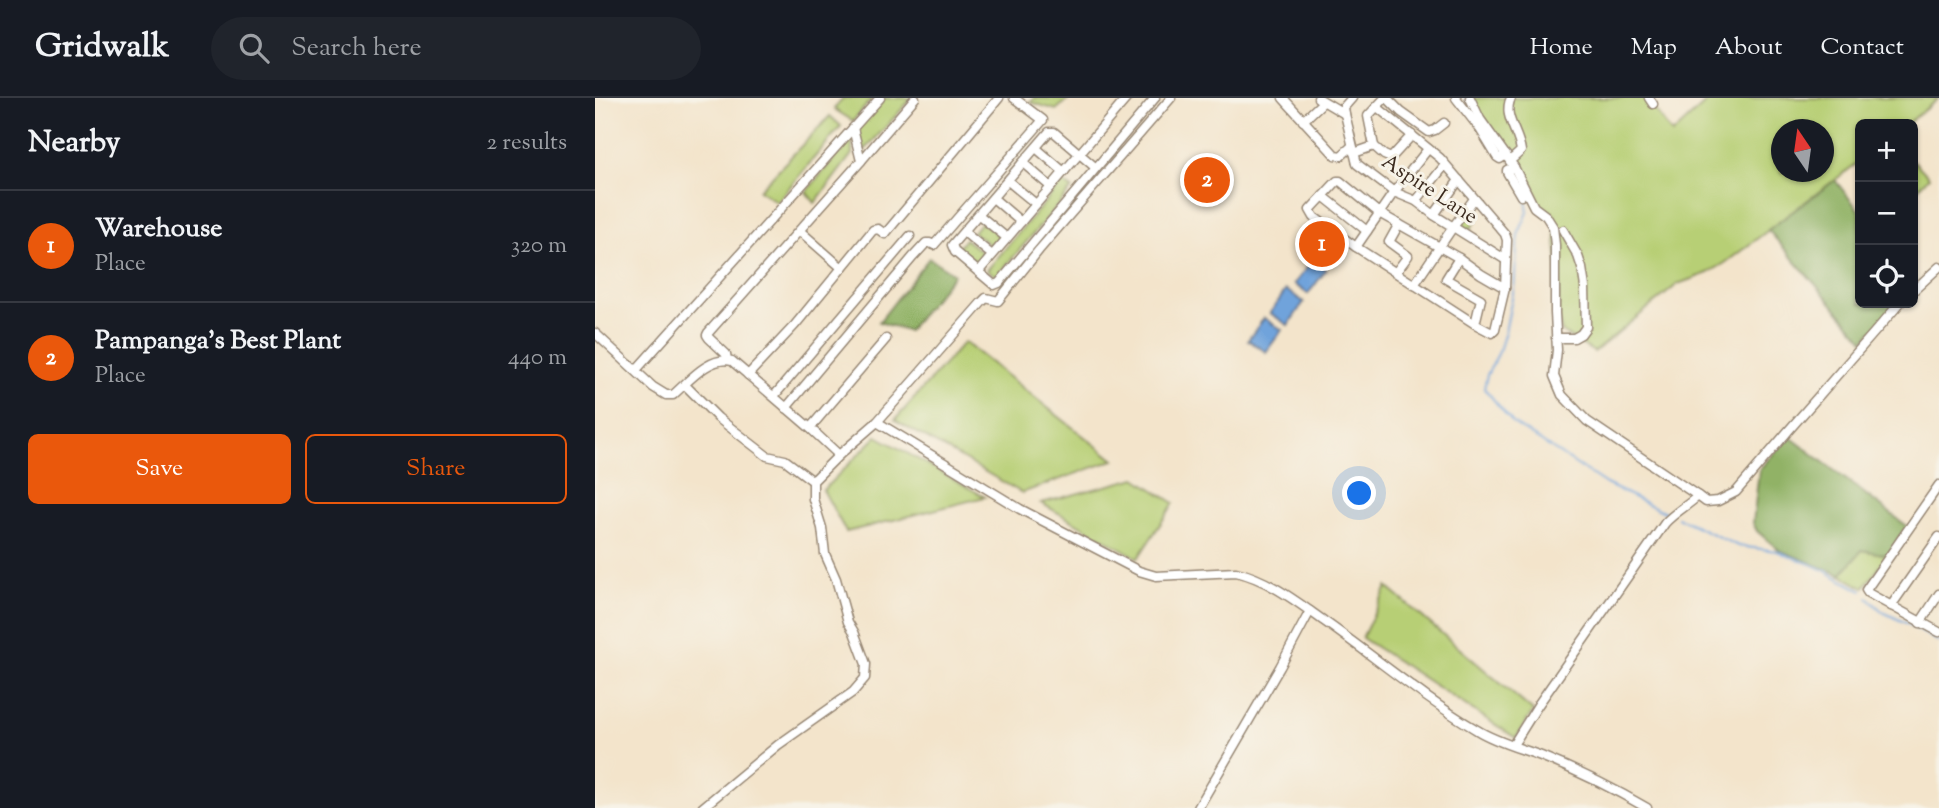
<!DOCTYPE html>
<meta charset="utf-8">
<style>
:root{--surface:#171b24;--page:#20242c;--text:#f1f3f6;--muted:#9ea1a6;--line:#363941;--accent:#ea580c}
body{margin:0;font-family:"Sorts Mill Goudy",serif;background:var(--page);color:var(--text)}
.controls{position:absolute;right:21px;top:21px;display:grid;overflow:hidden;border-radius:10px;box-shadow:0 2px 5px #0004}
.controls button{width:63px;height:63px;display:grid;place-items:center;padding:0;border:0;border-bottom:2px solid var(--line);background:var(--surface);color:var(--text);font:35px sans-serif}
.compass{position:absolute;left:1176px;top:21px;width:63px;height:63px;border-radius:50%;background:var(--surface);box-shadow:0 2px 5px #0004;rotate:347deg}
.you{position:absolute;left:765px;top:396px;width:24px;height:24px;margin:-18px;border:5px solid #fff;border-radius:50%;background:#1a73e8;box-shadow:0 0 0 10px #1a73e833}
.badge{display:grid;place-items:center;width:46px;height:46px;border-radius:50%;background:var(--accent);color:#fff;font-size:23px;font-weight:700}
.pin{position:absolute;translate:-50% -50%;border:4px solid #fff;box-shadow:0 2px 7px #0006}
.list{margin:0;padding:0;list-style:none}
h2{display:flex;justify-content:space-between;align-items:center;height:91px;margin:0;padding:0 28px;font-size:30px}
h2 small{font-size:23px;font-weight:400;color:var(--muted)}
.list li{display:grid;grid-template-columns:46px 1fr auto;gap:21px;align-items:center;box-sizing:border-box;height:112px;padding:0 28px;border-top:2px solid var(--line)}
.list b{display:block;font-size:26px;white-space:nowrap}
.list p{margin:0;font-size:23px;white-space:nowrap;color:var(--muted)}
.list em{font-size:23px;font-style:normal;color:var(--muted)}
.actions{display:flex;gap:14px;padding:21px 28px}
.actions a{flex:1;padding:16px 0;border:2px solid var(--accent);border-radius:10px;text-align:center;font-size:24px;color:var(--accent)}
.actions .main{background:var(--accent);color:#fff}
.icon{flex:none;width:38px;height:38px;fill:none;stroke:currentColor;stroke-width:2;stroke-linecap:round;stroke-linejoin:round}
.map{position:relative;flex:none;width:1344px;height:710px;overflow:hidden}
header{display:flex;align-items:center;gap:42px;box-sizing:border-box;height:98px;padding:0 35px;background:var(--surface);border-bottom:2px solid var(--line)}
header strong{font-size:33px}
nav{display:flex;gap:38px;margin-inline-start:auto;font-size:24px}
.search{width:490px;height:63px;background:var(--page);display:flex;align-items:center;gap:18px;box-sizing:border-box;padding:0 24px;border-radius:38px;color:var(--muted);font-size:26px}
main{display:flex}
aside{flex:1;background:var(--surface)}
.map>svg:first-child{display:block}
.green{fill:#b7cf75;stroke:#797c4a;stroke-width:2;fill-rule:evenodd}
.forest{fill:#91b266;stroke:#666e42;stroke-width:2}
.water{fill:#6fa3db;stroke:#55667c;stroke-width:2}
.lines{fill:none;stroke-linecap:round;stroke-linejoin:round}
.stream{stroke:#6fa3db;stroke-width:2}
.minor-casing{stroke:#978774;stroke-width:11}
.minor{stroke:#fff;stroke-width:8}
.labels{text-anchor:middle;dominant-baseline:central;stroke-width:6;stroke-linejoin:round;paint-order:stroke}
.street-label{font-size:21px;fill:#3b2a1e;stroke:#f7f3e8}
</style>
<header>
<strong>Gridwalk</strong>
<div class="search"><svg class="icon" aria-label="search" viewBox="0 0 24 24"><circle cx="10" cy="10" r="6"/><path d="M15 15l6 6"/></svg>Search here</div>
<nav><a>Home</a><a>Map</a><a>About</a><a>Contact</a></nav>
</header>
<main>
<aside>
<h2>Nearby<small>2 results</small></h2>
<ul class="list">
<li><span class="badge">1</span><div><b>Warehouse</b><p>Place</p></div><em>320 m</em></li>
<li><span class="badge">2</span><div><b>Pampanga's Best Plant</b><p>Place</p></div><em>440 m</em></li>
</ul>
<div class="actions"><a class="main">Save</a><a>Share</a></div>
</aside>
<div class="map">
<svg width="1344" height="710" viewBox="0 0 1344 710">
<rect width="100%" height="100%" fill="#f7f3e8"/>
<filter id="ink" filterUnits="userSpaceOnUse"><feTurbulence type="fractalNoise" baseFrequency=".0143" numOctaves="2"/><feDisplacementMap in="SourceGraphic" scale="14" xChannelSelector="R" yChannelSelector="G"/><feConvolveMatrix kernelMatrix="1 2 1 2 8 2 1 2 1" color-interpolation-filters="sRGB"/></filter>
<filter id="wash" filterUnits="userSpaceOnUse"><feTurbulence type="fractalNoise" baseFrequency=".00686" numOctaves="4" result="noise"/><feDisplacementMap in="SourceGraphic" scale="28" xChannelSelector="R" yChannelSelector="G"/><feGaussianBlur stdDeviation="1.57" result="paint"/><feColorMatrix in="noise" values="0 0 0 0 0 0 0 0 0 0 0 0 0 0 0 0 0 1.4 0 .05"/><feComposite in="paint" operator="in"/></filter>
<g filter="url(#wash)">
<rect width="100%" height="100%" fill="#f3e4cb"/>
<g class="green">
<path d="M248 0H278L258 23 239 11Z"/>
<path d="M288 0H317L269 53 261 30Z"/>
<path d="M439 0H475L461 12 435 4Z"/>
<path d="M878 0H1051L1077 36 1116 0H1344L1312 26H1265V63L1130 165 1113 175 1083 186 999 254 967 234 963 219 964 183 959 116 944 107 916 58 887 18ZM1186 32H1228V74H1186Z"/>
<path d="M235 18 246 28 182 104 164 92Z"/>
<path d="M257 39V56L220 105 211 94Z"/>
<path d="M1319 63 1334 79 1318 95V64Z"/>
<path d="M467 84 477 91 402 178 392 172Z"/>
<path d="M875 110 885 117 874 133 864 126Z"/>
<path d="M386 124 407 140 399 150 378 134Z"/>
<path d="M370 141 392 158 385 167 363 150Z"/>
<path d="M369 244 519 362 427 395 300 322Z"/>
<path d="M282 338 390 399 251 434 228 392Z"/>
<path d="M541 380 579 405 543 460 446 405Z"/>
<path d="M1267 452 1293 457 1269 490 1246 477Z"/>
<path d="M792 489 938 613 921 640 767 540Z"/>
</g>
<g class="forest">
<path d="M1240 82 1265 114V205H1305L1269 242 1173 132Z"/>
<path d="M334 160 359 176 313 233 284 224Z"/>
<path d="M1194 338 1312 428 1293 457 1267 452 1246 477 1184 452 1162 433 1158 425 1164 372Z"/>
</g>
<g class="water">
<path d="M718 162 731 172 713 196 699 186Z"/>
<path d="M691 192 709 204 693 227 675 215Z"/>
<path d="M669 220 687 232 671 254 653 242Z"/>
</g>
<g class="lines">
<g class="stream">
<path d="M870 0 877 15"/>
<path d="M931 102 933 114 923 137 919 190 910 234 903 256 892 277 889 290 918 325 1011 386 1074 416"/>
<path d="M1082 419 1143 448 1182 453 1225 470 1267 493"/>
<path d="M1273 500 1288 514 1311 525 1344 544"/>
</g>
</g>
</g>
<g filter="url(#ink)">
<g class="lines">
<g class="minor-casing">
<g id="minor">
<path d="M688 0 740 57 746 58 757 48"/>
<path d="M723 0 750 16"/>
<path d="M757 0 749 9 750 16 762 66 799 94 821 103 839 117 911 162"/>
<path d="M792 0 806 14 834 34 840 32 849 25"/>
<path d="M861 0 885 31 902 59 905 61 911 57"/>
<path d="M875 0 885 21 919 69 939 109 951 118 958 129 960 147V215L962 252 959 278 967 297 992 323 1103 398"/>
<path d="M1054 0 1058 6"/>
<path d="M782 9 845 60 910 136 912 142 910 190 886 176 864 160"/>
<path d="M708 23 728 4"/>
<path d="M779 48 773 18 788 2"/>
<path d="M441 50 469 74"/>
<path d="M759 55 779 48 789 57 796 60 817 37"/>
<path d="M266 63 320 0"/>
<path d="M915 63 926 53C924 34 907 18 916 0"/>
<path d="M428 65 456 89"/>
<path d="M919 69 912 72V74L926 98"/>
<path d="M501 70 459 34H454L357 147 360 154 399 187 404 185 560 0"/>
<path d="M413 83 441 106"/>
<path d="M728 98 772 133"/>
<path d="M398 100 426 124"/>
<path d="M821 103 850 67"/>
<path d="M384 117 412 140"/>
<path d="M839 117 864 82"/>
<path d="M205 133 247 170"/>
<path d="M369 134 397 157"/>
<path d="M761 149 799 94 833 51"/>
<path d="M384 173 532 0"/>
<path d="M801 174 813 158 794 144 804 126"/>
<path d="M819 187 858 129 879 101"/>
<path d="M1318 193 1344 169"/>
<path d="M880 226 886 201 851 181 864 160 784 115 745 83H742L715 112 719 119 761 149 880 226 897 235 900 232 910 190"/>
<path d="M0 235 58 289 71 297H78C94 283 114 258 137 263L215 330 244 357 282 324 425 411 544 473 561 478 641 474C673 481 702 504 729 523 780 559 828 600 882 632 901 644 925 650 946 658 983 673 1018 690 1052 710"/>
<path d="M961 240H979L986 236 991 229 990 189 987 170 983 158 968 132"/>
<path d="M132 262 131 256 114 240 112 237 113 235 266 63 258 30"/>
<path d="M41 272 285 0"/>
<path d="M153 277 200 227 278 132 283 131 290 136 404 0"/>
<path d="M90 287 123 320 172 358 190 362 218 383"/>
<path d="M179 298 315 138"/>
<path d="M191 310 318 159 331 145H335L339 147 448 22 419 0"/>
<path d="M282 324 387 204 391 200 403 203 444 152 576 0"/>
<path d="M215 330 291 241"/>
<path d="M1344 387 1271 492 1273 495 1344 534"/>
<path d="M1296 508 1344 439"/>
<path d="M1325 525 1344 496"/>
<path d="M918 647 943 607 1070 425C1080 414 1092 408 1103 398L1111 404 1123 403 1141 394 1194 332 1305 205"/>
<path d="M107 710 183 647 258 594 270 580 271 566 259 534 253 524 241 481 230 456 227 430 218 401V383L244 357"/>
<path d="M603 710 685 569 715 513"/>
</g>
</g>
<use href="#minor" class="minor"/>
</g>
</g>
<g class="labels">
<g class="street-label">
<text transform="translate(834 92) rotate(33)">Aspire Lane</text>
</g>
</g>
</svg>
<div class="controls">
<button>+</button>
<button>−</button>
<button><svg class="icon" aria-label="locate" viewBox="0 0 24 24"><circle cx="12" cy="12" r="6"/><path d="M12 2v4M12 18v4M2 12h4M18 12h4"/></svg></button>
</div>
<svg class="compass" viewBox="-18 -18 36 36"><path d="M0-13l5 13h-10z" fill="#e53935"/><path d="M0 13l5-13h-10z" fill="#9ea1a6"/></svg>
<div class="you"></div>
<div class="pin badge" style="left:727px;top:146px">1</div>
<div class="pin badge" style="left:612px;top:82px">2</div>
</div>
</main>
